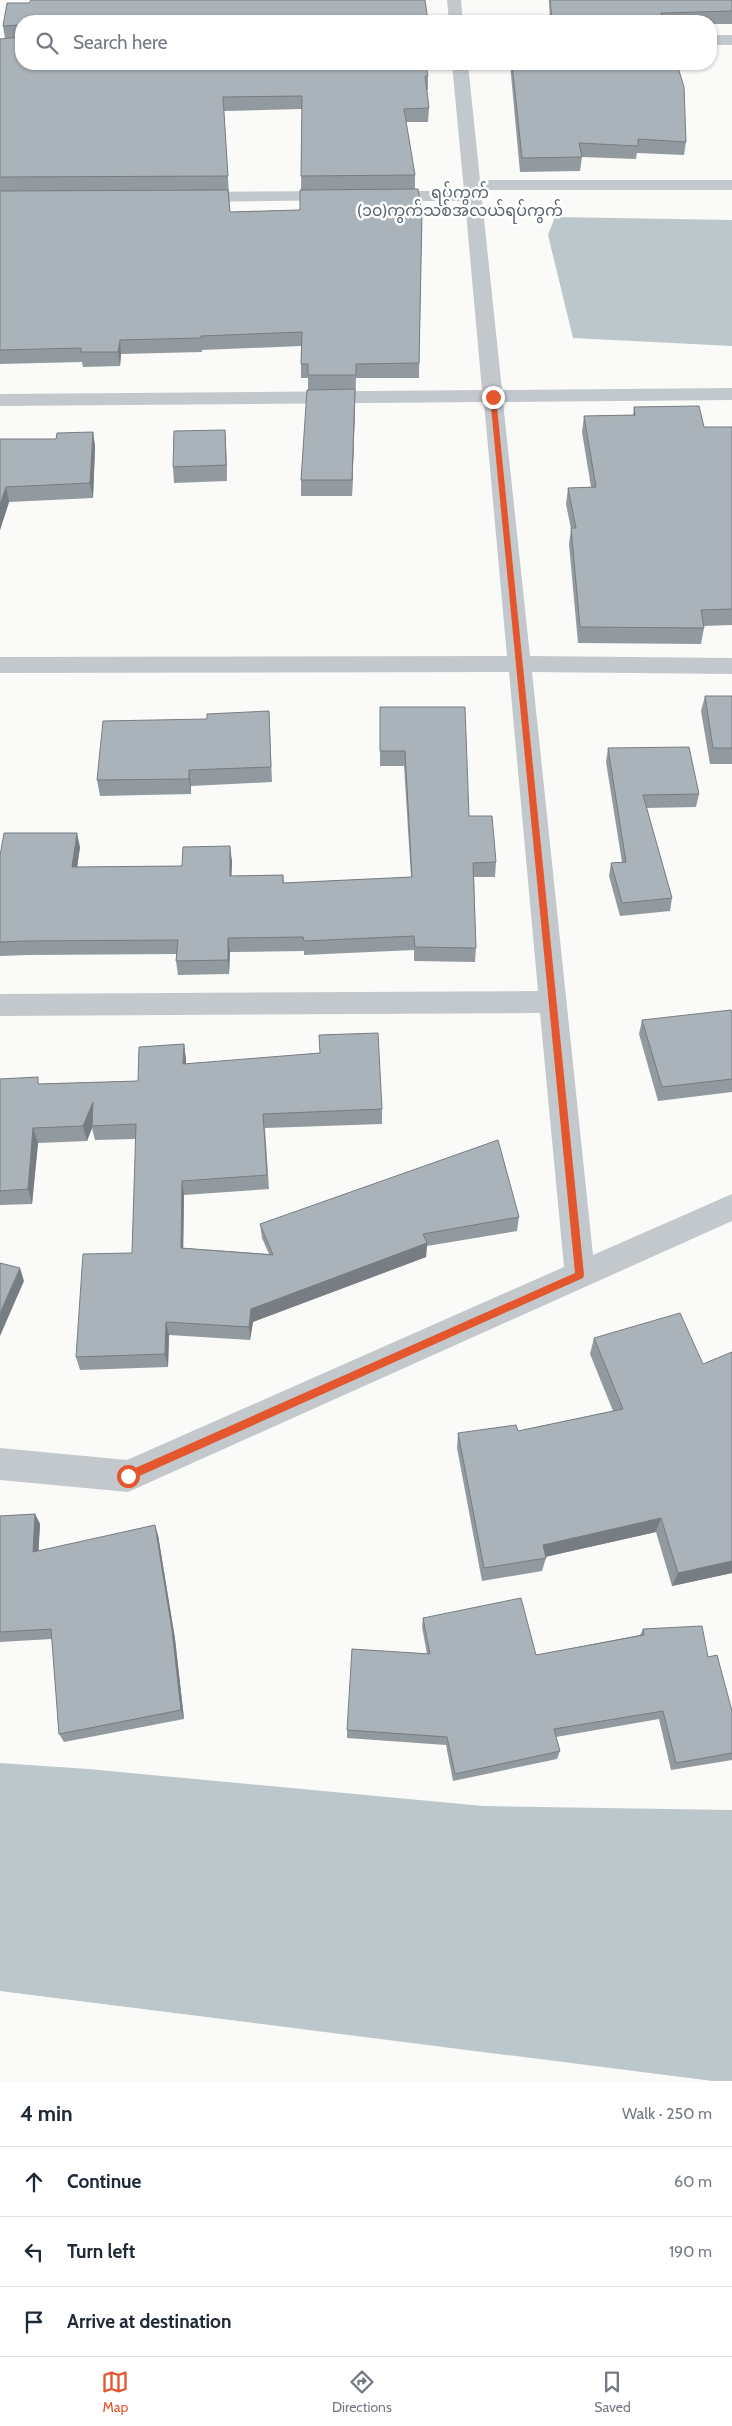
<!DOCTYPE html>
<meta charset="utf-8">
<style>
:root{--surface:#fff;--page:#f6f6f7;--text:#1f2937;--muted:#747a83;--line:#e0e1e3;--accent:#e4572e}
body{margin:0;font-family:Cabin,"Noto Sans Myanmar",sans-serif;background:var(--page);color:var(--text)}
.stop{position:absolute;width:15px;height:15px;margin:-11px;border:4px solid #e4572e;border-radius:50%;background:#fff}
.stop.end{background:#e4572e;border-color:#fff;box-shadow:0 1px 5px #0008}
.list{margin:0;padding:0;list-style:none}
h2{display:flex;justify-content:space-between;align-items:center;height:65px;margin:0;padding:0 20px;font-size:21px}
h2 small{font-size:16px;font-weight:400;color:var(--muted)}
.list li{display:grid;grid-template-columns:32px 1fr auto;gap:15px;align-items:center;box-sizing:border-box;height:70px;padding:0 20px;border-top:1px solid var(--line)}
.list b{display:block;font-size:19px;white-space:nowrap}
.list em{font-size:16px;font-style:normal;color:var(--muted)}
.icon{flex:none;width:28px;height:28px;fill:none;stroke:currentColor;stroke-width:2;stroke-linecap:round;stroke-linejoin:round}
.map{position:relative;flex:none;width:732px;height:2081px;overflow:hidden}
.search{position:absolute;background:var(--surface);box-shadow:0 1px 4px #0004;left:15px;right:15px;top:15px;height:55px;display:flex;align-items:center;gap:12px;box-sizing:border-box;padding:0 18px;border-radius:20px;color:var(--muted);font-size:19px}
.sheet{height:275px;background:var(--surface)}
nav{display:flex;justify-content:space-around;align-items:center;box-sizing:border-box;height:70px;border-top:1px solid var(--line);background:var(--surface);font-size:14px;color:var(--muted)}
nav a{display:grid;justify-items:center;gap:2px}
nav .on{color:var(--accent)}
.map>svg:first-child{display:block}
.water{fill:#bbc7cb}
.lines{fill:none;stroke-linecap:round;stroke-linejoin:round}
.minor{fill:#c3c8cc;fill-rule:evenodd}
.wall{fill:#929a9f;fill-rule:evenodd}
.shaded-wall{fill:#777d82}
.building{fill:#aab3b9;stroke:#777d82}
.route{fill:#e4572e}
.labels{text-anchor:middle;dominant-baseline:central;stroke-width:5;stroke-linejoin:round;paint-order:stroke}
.far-quarter-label{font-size:16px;fill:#57646e;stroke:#fff}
</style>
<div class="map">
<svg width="732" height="2081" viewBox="0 0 732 2081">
<rect width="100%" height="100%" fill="#fafaf8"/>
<g class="water">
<path d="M555 217 732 220V346L573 338 548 235Z"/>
<path d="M0 1763 88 1769 483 1806 732 1810V2081H713L0 1991Z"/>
</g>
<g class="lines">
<g class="minor">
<path d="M447 0H461L463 21H449Z"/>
<rect x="711" y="35" width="21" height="10"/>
<path d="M452 64H468L480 180H732V190H481L502 390 732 388V400L503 402 530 656 732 658V674L532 672 593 1255 732 1194V1221L128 1492 0 1480V1448L127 1460 564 1267 540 1013 0 1016V994L538 991 509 672 0 673V657L507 656 484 402 0 406V394L482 390 465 201H382L376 200 373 196 376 192 382 191H464Z"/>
<path d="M337 191 343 192 346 196 343 200 192 202 186 201 183 197 186 193 192 192Z"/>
</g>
</g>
<g class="wall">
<path d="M549 0H732V24H711V21H550Z"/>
<path d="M21 21 428 76V90H427L429 108 428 122H406L415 175V189L422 214 419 378H356L352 496H301V480L308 390V378H301V346L202 350V352L121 354 120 366 83 367 82 362 0 364V39H5L3 26ZM302 109 301 190 300 210 230 212 224 111Z"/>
<path d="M510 64H677L686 142 684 155 637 153 636 159 582 157 580 171 520 172Z"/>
<path d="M634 407 704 427H732V625L704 626V628L701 644 578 643 569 544 571 529 566 504 568 488 591 487 582 432 584 416 633 415Z"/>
<path d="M225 430 226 445 227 481 174 483 173 467Z"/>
<path d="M93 432 95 447 93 498 9 502 0 530V439H56Z"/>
<path d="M705 696H732V764H710L701 711Z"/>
<path d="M380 707 469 816 496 862 495 877H474L476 948 475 962 414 961V950L304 955V951L230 952 229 974 178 975 176 961 177 954 28 955 0 956V856L80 847 77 867 182 866 232 861 231 876 283 875 284 883 411 877 404 766H380Z"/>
<path d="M269 711 272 782 191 786V794L100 796 97 780 207 719Z"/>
<path d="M608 748 699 794 696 807 646 808 672 898 670 911 620 916 609 876 611 863 622 862 606 762Z"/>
<path d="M732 1014V1092L658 1101 639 1034 642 1020Z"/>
<path d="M184 1044 186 1064 382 1109V1124L265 1128 269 1189 184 1195 183 1248 269 1254 262 1238 260 1224 519 1217 517 1231 427 1246 426 1257 253 1322 250 1340 169 1335 168 1367 80 1370 76 1357 132 1253 136 1139 95 1140 92 1128 87 1141 38 1143 32 1204 0 1205V1079L40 1084 138 1081Z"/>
<path d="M594 1338 732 1573 672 1586 656 1532 545 1557 546 1558 542 1571 482 1581 457 1448 458 1433 518 1431 613 1411 590 1354Z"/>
<path d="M35 1514 40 1524 38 1551 158 1535 175 1639 184 1719 64 1742 59 1734 52 1639 0 1642V1516Z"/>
<path d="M423 1618 536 1655 640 1635 643 1629 708 1657 732 1711V1760L671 1770 659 1719 556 1737 560 1751 557 1759 453 1781 446 1745 347 1738V1730L427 1654 422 1627Z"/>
</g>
<g class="shaded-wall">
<path d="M120 340 121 354 120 366 118 352Z"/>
<path d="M355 389V405L352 496V480Z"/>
<path d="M225 430 226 445 227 481 226 465Z"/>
<path d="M93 432 95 447 93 498 90 483Z"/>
<path d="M6 487 9 502 0 530V505Z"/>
<path d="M189 770 191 786V794L189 779Z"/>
<path d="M77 833 80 847 75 882 72 867Z"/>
<path d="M230 846 232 861 231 890 230 876Z"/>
<path d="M228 938 230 952 229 974 228 960Z"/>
<path d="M184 1044 186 1059V1079L183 1064Z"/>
<path d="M93 1102 92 1128 87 1141 83 1126Z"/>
<path d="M33 1128 38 1143 32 1204 28 1189Z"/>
<path d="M182 1181 184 1195 183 1262 181 1248Z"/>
<path d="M427 1243 426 1257 253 1322 250 1340 249 1327 251 1309Z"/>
<path d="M20 1268 24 1281 0 1336V1313Z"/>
<path d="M166 1322 169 1335 168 1367 165 1354Z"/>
<path d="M35 1514 40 1524 38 1562 33 1552Z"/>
<path d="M661 1518 656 1532 540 1558 543 1545Z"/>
<path d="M155 1525 158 1535 175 1639 184 1719 181 1710Z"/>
<path d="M732 1561V1573L672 1586 678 1573Z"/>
</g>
<g class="building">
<path d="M31 0H425L428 21H21V64H426L428 76H425L429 108 404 109 415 175 301 176 302 96 223 97 228 176 0 177V39L21 37 20 25 3 26 7 3H29Z"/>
<path d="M550 0H732V11L661 13 664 21H552Z"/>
<path d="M512 64H677L684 87 686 142 638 139V146L579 143 582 157 522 158Z"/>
<path d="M418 189 422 214 419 363 356 364V375H308V364H301L302 332 201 336V338L120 340 118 352H81V348L0 350V191L228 190 230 212 300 210V190Z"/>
<path d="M355 389 352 480H301L307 390Z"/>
<path d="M699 406 704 427H732V609L701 610 704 628 580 627 571 528H576L568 488 596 487 584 416 635 415 634 407Z"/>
<path d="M225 430 226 465 173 467 174 431Z"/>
<path d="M93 432 90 483 6 487 0 505V439H56L57 433Z"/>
<path d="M705 696H732V748H713Z"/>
<path d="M380 707H465L469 816H492L496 862 473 863 476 948 415 947 414 936 304 941 303 937 228 938V960L176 961 178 940 24 941 0 942V856L4 833H77L72 867 182 866 183 847 230 846V876L283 875V883L412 877 405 751H380Z"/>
<path d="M269 711 271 767 189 770V779L97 780 103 721 207 719V714Z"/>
<path d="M689 747 699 794 643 795 672 898 622 903 611 863 626 862 608 748Z"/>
<path d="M731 1010 732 1014V1079L662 1087 642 1020Z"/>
<path d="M378 1033 382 1109 263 1114 267 1175 182 1181 181 1248 273 1255 260 1224 498 1140 519 1217 423 1234 427 1243 251 1309 249 1327 166 1322 165 1354 76 1357 83 1254 132 1253 136 1124 92 1126 93 1102 83 1126 33 1128 28 1189 0 1191V1079L38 1077V1084L138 1081 139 1047 184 1044 183 1064 320 1053 319 1035Z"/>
<path d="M0 1263 20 1268 0 1313Z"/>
<path d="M680 1313 703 1364 732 1352V1561L678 1573 661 1518 543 1545 546 1558 484 1568 458 1433 516 1425 518 1431 623 1409 594 1338Z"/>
<path d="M35 1514 33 1552 155 1525 172 1630 181 1710 59 1734 51 1629 0 1632V1516Z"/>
<path d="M521 1598 536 1655 644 1635 643 1629 702 1626 708 1657 717 1655 732 1711V1753L676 1763 663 1711 554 1729 560 1751 455 1774 447 1737 347 1730 352 1649 430 1654 423 1618Z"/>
</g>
<path class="route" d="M493 395 496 397 584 1275 583 1278 128 1481 124 1479V1473L575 1273 490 397Z"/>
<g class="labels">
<g class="far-quarter-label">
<text x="460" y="192">ရပ်ကွက်<tspan x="460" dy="18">(၁၀)ကွက်သစ်အလယ်ရပ်ကွက်</tspan></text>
</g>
</g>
</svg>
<div class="stop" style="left:128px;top:1476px"></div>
<div class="stop end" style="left:493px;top:397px"></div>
<div class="search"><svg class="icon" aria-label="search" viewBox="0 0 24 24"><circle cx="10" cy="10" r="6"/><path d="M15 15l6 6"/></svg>Search here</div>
</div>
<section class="sheet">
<h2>4 min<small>Walk · 250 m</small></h2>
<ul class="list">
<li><svg class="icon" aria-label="ahead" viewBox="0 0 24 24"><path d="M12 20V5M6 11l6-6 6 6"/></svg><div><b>Continue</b></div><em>60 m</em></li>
<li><svg class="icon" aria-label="left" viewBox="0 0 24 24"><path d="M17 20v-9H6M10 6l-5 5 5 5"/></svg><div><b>Turn left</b></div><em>190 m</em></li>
<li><svg class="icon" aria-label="arrive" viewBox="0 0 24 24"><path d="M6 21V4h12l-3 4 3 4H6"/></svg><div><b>Arrive at destination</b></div></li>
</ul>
</section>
<nav>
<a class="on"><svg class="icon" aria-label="map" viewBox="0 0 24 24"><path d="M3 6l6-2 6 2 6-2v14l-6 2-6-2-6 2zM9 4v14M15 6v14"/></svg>Map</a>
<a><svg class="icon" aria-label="directions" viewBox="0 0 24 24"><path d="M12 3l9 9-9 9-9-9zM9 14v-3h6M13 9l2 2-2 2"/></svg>Directions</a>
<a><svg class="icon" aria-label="saved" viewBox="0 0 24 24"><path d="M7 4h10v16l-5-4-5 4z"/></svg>Saved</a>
</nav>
